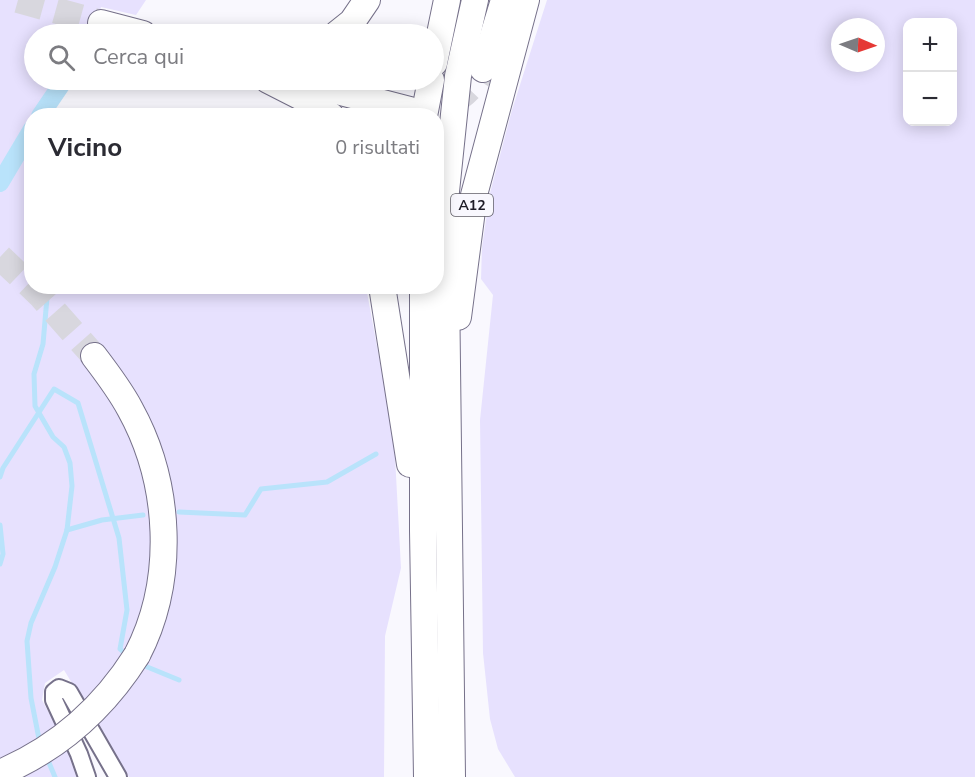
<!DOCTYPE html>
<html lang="it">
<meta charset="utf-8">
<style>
:root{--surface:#fff;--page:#f2f2f3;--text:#2b2b33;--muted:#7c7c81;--line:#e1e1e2}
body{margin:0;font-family:"Nunito Sans",sans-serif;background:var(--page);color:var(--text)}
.controls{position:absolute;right:18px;top:18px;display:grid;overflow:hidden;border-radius:12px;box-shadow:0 3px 15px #0003}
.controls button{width:54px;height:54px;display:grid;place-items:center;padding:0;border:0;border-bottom:2px solid var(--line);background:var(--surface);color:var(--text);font:30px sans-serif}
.compass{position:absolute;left:831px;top:18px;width:54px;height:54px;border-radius:50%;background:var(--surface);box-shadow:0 3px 15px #0003;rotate:92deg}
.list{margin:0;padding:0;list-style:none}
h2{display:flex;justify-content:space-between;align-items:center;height:78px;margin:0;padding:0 24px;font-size:26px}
h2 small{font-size:20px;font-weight:400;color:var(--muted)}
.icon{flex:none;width:33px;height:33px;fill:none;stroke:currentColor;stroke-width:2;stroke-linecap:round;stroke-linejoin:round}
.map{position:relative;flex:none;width:975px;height:777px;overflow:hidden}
.search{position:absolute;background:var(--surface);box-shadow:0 3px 15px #0003;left:24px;top:24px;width:420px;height:66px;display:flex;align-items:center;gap:15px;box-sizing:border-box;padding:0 21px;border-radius:33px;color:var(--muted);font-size:22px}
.panel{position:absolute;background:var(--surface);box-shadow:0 3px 15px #0003;left:24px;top:108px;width:420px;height:186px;border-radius:24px}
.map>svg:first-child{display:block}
.green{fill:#e7e1fe;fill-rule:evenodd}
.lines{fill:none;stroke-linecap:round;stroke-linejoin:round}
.stream{stroke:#b9e3fb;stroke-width:5}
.canal{stroke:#b9e3fb;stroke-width:18}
.highway-tunnel{stroke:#d8d7de;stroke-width:26;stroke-dasharray:26 13;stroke-linecap:butt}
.minor-casing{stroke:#76718a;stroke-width:20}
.highway-casing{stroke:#76718a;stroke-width:28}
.minor{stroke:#fff;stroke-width:16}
.highway{stroke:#fff;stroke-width:26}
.highway-bridge-casing{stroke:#76718a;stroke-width:28;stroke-linecap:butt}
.highway-bridge{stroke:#fff;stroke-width:26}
.labels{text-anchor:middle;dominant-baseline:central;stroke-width:4.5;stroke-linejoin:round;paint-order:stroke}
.shield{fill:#f9f8fe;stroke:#605e67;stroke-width:1.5}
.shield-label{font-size:14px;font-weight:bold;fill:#1e1c26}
</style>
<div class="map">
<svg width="975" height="777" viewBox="0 0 975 777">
<rect width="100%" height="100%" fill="#f9f8fe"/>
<g class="green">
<path d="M0 0H146L136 15 101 7 94 33 99 34H34V80H73L50 114 59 115 32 116V286L366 287 394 438 401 568 385 636 384 777H129L64 670 45 683 42 700 73 758 79 777H0Z"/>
<path d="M547 0H975V777H515L498 749 490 719 483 653 480 420 493 295 481 279 482 247 490 193 512 110ZM908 22H952V122H908ZM840 27H876V63H840Z"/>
</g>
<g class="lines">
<g class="stream">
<path d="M0 477 3 468 54 389 78 403 119 538 127 610 120 649 129 657"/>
<path d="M179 512 245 515 261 489 327 482 376 454"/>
<path d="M0 525 3 554 0 564"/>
<path d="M67 530 102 520 143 515"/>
<path d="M140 664 179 680"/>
<path d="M40 744 31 698 27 641 31 623 55 567 67 530 72 486 70 463 64 447 53 437 35 406 34 374 43 344 48 286"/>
<path d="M47 758 55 777"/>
</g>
<g class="canal">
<path d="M40 116 61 85"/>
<path d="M0 183 32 129"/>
</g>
<g class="highway-tunnel">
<path d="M18 0 101 23"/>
<path d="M410 110C442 113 468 99 483 69"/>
<path d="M0 257 40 295 94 356"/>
</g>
<g class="minor-casing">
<path id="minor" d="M87 777 79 754 54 700V692L59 688 69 692 118 777"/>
</g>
<g class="highway-casing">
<g id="highway">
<path d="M101 23 143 34"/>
<path d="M337 34 352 22 367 0"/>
<path d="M434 63 447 0"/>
<path d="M483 69 504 0"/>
<path d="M268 80 317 105 331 116"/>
<path d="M294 80 410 110"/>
<path d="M424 116 431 80"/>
<path d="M382 286 410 464"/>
<path d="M423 286V531L427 777"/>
<path d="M458 317 474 195 526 0"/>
<path d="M94 356C107 373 120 390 130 409 171 483 176 580 137 655"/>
<path d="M452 777 445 201 458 76 475 0"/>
</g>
</g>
<use href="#minor" class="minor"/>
<use href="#highway" class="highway"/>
<g class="highway-bridge-casing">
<path id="highway-bridge" d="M0 773C59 748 103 709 137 655"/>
</g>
<use href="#highway-bridge" class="highway-bridge"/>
</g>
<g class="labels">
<rect class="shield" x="451" y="194" width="42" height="22" rx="4.5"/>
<g class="shield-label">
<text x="472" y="205">A12</text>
</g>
</g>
</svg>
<div class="controls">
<button>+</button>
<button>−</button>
</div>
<svg class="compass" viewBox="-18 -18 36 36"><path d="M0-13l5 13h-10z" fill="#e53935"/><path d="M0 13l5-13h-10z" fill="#7c7c81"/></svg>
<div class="search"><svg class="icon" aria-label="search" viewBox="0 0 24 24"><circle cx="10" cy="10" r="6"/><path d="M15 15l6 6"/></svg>Cerca qui</div>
<section class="panel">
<h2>Vicino<small>0 risultati</small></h2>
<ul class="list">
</ul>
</section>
</div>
